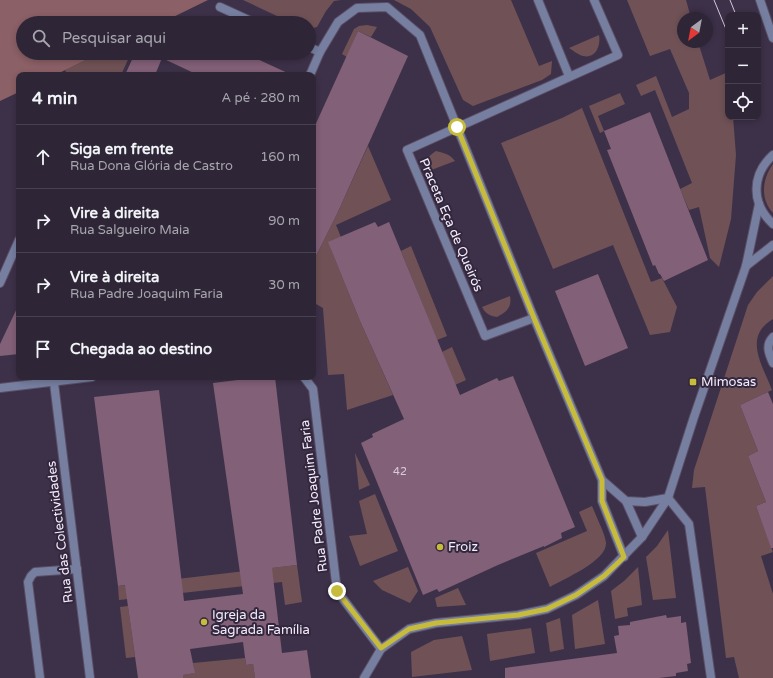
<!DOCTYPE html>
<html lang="pt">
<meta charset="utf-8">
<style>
:root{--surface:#2e2537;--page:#362d3f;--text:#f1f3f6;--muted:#a7a5ad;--line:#494252}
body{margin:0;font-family:"Varela Round",sans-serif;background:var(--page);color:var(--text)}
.controls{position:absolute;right:12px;top:12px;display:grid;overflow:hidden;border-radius:8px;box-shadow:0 2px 6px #0003}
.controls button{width:36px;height:36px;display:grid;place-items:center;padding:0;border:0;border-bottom:1px solid var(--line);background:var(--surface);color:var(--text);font:20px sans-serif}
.compass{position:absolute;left:677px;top:12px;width:36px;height:36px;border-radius:50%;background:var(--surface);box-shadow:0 2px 6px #0003;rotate:212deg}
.stop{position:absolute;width:12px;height:12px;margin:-9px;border:3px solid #c7bb3c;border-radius:50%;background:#fff}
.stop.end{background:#c7bb3c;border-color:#fff;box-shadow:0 1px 4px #0008}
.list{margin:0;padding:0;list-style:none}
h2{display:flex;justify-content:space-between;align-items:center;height:52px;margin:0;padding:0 16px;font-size:17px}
h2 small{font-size:13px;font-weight:400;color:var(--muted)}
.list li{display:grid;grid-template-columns:26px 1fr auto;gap:12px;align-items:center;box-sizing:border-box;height:64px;padding:0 16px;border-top:1px solid var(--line)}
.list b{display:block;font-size:15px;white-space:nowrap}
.list p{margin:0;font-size:13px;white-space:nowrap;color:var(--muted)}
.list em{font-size:13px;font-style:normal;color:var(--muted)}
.icon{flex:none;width:22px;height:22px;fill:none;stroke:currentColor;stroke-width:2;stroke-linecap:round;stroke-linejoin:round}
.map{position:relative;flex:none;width:773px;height:678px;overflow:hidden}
.search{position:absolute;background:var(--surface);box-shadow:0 2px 6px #0003;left:16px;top:16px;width:300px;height:44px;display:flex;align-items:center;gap:10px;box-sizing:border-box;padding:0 14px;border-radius:22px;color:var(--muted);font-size:15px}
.panel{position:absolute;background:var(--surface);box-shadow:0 2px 6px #0003;left:16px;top:72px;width:300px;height:308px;border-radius:8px}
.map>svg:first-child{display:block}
.green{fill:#705256}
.forest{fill:#8b6066}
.building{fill:#826078}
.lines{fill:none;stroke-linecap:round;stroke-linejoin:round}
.service-casing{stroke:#5a4f66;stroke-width:10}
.minor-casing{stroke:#5a4f66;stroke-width:10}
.tertiary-casing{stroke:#5a4f66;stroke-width:10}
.service{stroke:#777fa1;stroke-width:8}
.minor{stroke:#777fa1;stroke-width:8}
.tertiary{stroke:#777fa1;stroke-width:8}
.tram{stroke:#d2cadb;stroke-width:1}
.route{stroke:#c7bb3c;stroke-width:5}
.poi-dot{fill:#c7bb3c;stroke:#33273e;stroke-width:1.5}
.labels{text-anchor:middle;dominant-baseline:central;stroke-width:4;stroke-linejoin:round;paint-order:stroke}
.number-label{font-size:11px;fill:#d8cadc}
.street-label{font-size:13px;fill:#f4edfd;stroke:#33273e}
.poi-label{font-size:13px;fill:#f4edfd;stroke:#33273e;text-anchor:start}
</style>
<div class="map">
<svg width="773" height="678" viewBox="0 0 773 678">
<rect width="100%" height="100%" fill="#3d3149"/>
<g class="green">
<path d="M243 0H341L334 1 326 11 317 27 309 29V23H292Z"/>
<path d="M394 0H511L539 66 552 61 551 74 542 80 473 106 463 100 430 27 411 9Z"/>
<path d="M627 0H686L691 18H683V42H698L710 80 728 72V117H733L736 155 731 219 719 267 710 258 699 207 689 210 680 189 692 183 655 90 641 96 636 85 656 76 672 117 689 109V93L670 49 650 56Z"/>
<path d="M367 25 377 27 371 37 358 31 347 57 342 54 354 29 359 26Z"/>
<path d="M599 35C601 45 596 59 583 56 578 55 573 50 569 48Z"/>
<path d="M100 53H131L121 75H68L65 70Z"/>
<path d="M620 93 625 104 598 116 604 131 600 133 589 106Z"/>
<path d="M582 108 651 282 662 278 677 307 670 332 650 335 613 245 553 269 501 143 562 118Z"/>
<path d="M368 146 391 200 336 225 343 242 331 249 360 321 393 395 347 410 344 374 328 375 323 308 316 304 313 285V262L337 214Z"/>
<path d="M436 151C444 153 450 154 455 161L426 172C424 161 427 157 436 151Z"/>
<path d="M773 164V213C760 199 762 179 773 164Z"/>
<path d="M411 246 447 336 437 340 401 251Z"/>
<path d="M773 276V319C743 337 762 364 772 390L740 405 758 451 748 456 766 502 756 506 773 552 761 556 773 594V678H739L734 657 726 658 705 487 692 488 694 470 748 305 757 292Z"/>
<path d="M510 296C512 307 507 312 497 317 490 316 486 314 482 307Z"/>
<path d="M452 347 466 380 455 385 442 352Z"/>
<path d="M355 453 370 485 359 490Z"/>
<path d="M375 494 398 551 360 566 349 536 367 534 359 501Z"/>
<path d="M592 506C595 514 606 536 606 543 607 561 564 579 550 587L536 553 587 531 579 512Z"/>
<path d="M668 530 676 598 653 600 646 557 657 546Z"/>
<path d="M297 565 302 602 285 605 282 582 119 600 118 586Z"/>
<path d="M408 567 418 591 410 603 382 590 373 581Z"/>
<path d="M638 567 642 605 627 608 628 616 615 619 611 591 624 581Z"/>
<path d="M458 588 466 605 437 607 435 598Z"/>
<path d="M598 600 605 644 575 649 572 615Z"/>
<path d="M128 606 135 657 126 658 120 607Z"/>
<path d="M560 618 564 649 550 652 546 623Z"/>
<path d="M531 628 535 653 490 661 487 634Z"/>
<path d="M462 636 472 670 412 677 411 652 434 640Z"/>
<path d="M245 658 246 665 253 664 255 678H183V675L194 673 193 663Z"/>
</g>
<path class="forest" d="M0 0H208L161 23H23V53H100L55 75H19V92L0 101Z"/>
<g class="building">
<path d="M358 31 408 56 337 214 313 262V130Z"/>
<path d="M135 53H244L292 75H198L162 58 155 75H125Z"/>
<path d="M650 112 708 260 664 281 660 274H659L655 265 653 266 607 150 611 149 604 131Z"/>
<path d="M375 222 378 227 389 222 460 395 497 378 499 381 513 376 575 527 561 533 562 538 544 547V546L498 565 439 592 437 589 423 595 361 443 373 437 372 434 404 419 360 321 328 242Z"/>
<path d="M598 274 628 348 585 366 555 291Z"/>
<path d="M19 304V354L0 356V344Z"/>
<path d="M262 377H275L297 565 272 568 282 653 307 650 311 678H255L253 664 246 665 243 642 190 649 195 673 183 675V678H138L125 585 118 586 94 397 159 390 184 601 243 594 213 383Z"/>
<path d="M768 392 773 404V548H771L756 506 766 502 748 456 758 451 740 405Z"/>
<path d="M666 615 667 618 681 616V623L686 622 691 663 687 664 688 671 676 673V676L659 678H505V668L617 653 614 636 619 635 618 626 630 625V622Z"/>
</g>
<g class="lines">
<g class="service-casing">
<path id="service" d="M40 678 28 582 31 576 35 572 77 569"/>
</g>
<g class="minor-casing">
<g id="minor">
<path d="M538 0 569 76"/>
<path d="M220 7 255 23"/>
<path d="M309 47 320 52"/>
<path d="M310 75 320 52 338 22 357 8 387 7 420 35 534 318 602 480V501L624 557"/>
<path d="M0 283 19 240"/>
<path d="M534 318 485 336 407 150 618 55 594 0"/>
<path d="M773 337C765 345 769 354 773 363"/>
<path d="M304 377 313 389 337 591 381 649"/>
<path d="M54 383 90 678"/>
<path d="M0 388 92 377"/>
<path d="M602 480 626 501 645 502 668 498 689 524 711 678"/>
<path d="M626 501 642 537"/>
</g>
</g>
<g class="tertiary-casing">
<g id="tertiary">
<path d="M760 0 773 38"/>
<path d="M773 155C751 175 751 204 773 224"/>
<path d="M746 266 773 245"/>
<path d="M364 678 381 649 409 629 436 623 518 615 547 609 576 595 604 576 642 537 668 498 694 417 746 266 759 204"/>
</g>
</g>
<use href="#service" class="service"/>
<use href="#minor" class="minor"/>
<use href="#tertiary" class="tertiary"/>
<g class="tram">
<path d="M714 0 728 34"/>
<path d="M730 0 736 15"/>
<path d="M758 65V66"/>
</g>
</g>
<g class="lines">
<path class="route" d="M337 591 381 648 409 629 436 623 518 615 547 609 576 595 604 576 624 557 602 501V480L534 318 457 127"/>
</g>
<g class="poi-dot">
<rect x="689" y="378" width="8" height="8" rx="2"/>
<circle cx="440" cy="547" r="4"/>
<circle cx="204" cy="622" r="4"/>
</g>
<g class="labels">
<g class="number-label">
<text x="400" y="471">42</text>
</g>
<g class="street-label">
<text transform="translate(451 225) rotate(67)">Praceta Eça de Queirós</text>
<text transform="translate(314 496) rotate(-97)">Rua Padre Joaquim Faria</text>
<text transform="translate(60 532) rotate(-97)">Rua das Colectividades</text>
</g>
<g class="poi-label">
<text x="701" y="382">Mimosas</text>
<text x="448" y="547">Froiz</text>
<text x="212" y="615">Igreja da<tspan x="212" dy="15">Sagrada Família</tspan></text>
</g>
</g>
</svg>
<div class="controls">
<button>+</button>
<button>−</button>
<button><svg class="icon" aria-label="locate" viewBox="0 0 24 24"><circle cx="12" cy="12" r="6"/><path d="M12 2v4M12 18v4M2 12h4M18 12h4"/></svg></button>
</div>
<svg class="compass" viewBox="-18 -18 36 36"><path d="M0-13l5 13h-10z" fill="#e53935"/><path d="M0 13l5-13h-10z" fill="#a7a5ad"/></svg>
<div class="stop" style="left:457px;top:127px"></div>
<div class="stop end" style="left:337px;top:591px"></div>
<div class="search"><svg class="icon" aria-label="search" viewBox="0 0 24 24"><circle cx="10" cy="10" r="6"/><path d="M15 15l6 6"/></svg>Pesquisar aqui</div>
<section class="panel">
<h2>4 min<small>A pé · 280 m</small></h2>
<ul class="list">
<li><svg class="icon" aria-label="ahead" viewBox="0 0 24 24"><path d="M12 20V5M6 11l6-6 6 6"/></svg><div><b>Siga em frente</b><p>Rua Dona Glória de Castro</p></div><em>160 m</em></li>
<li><svg class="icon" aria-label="right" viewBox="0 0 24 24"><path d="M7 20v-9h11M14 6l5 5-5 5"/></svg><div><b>Vire à direita</b><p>Rua Salgueiro Maia</p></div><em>90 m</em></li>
<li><svg class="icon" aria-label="right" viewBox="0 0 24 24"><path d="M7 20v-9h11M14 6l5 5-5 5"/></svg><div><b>Vire à direita</b><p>Rua Padre Joaquim Faria</p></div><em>30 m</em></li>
<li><svg class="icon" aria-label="arrive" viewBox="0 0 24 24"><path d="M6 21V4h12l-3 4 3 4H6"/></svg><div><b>Chegada ao destino</b></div></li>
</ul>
</section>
</div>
